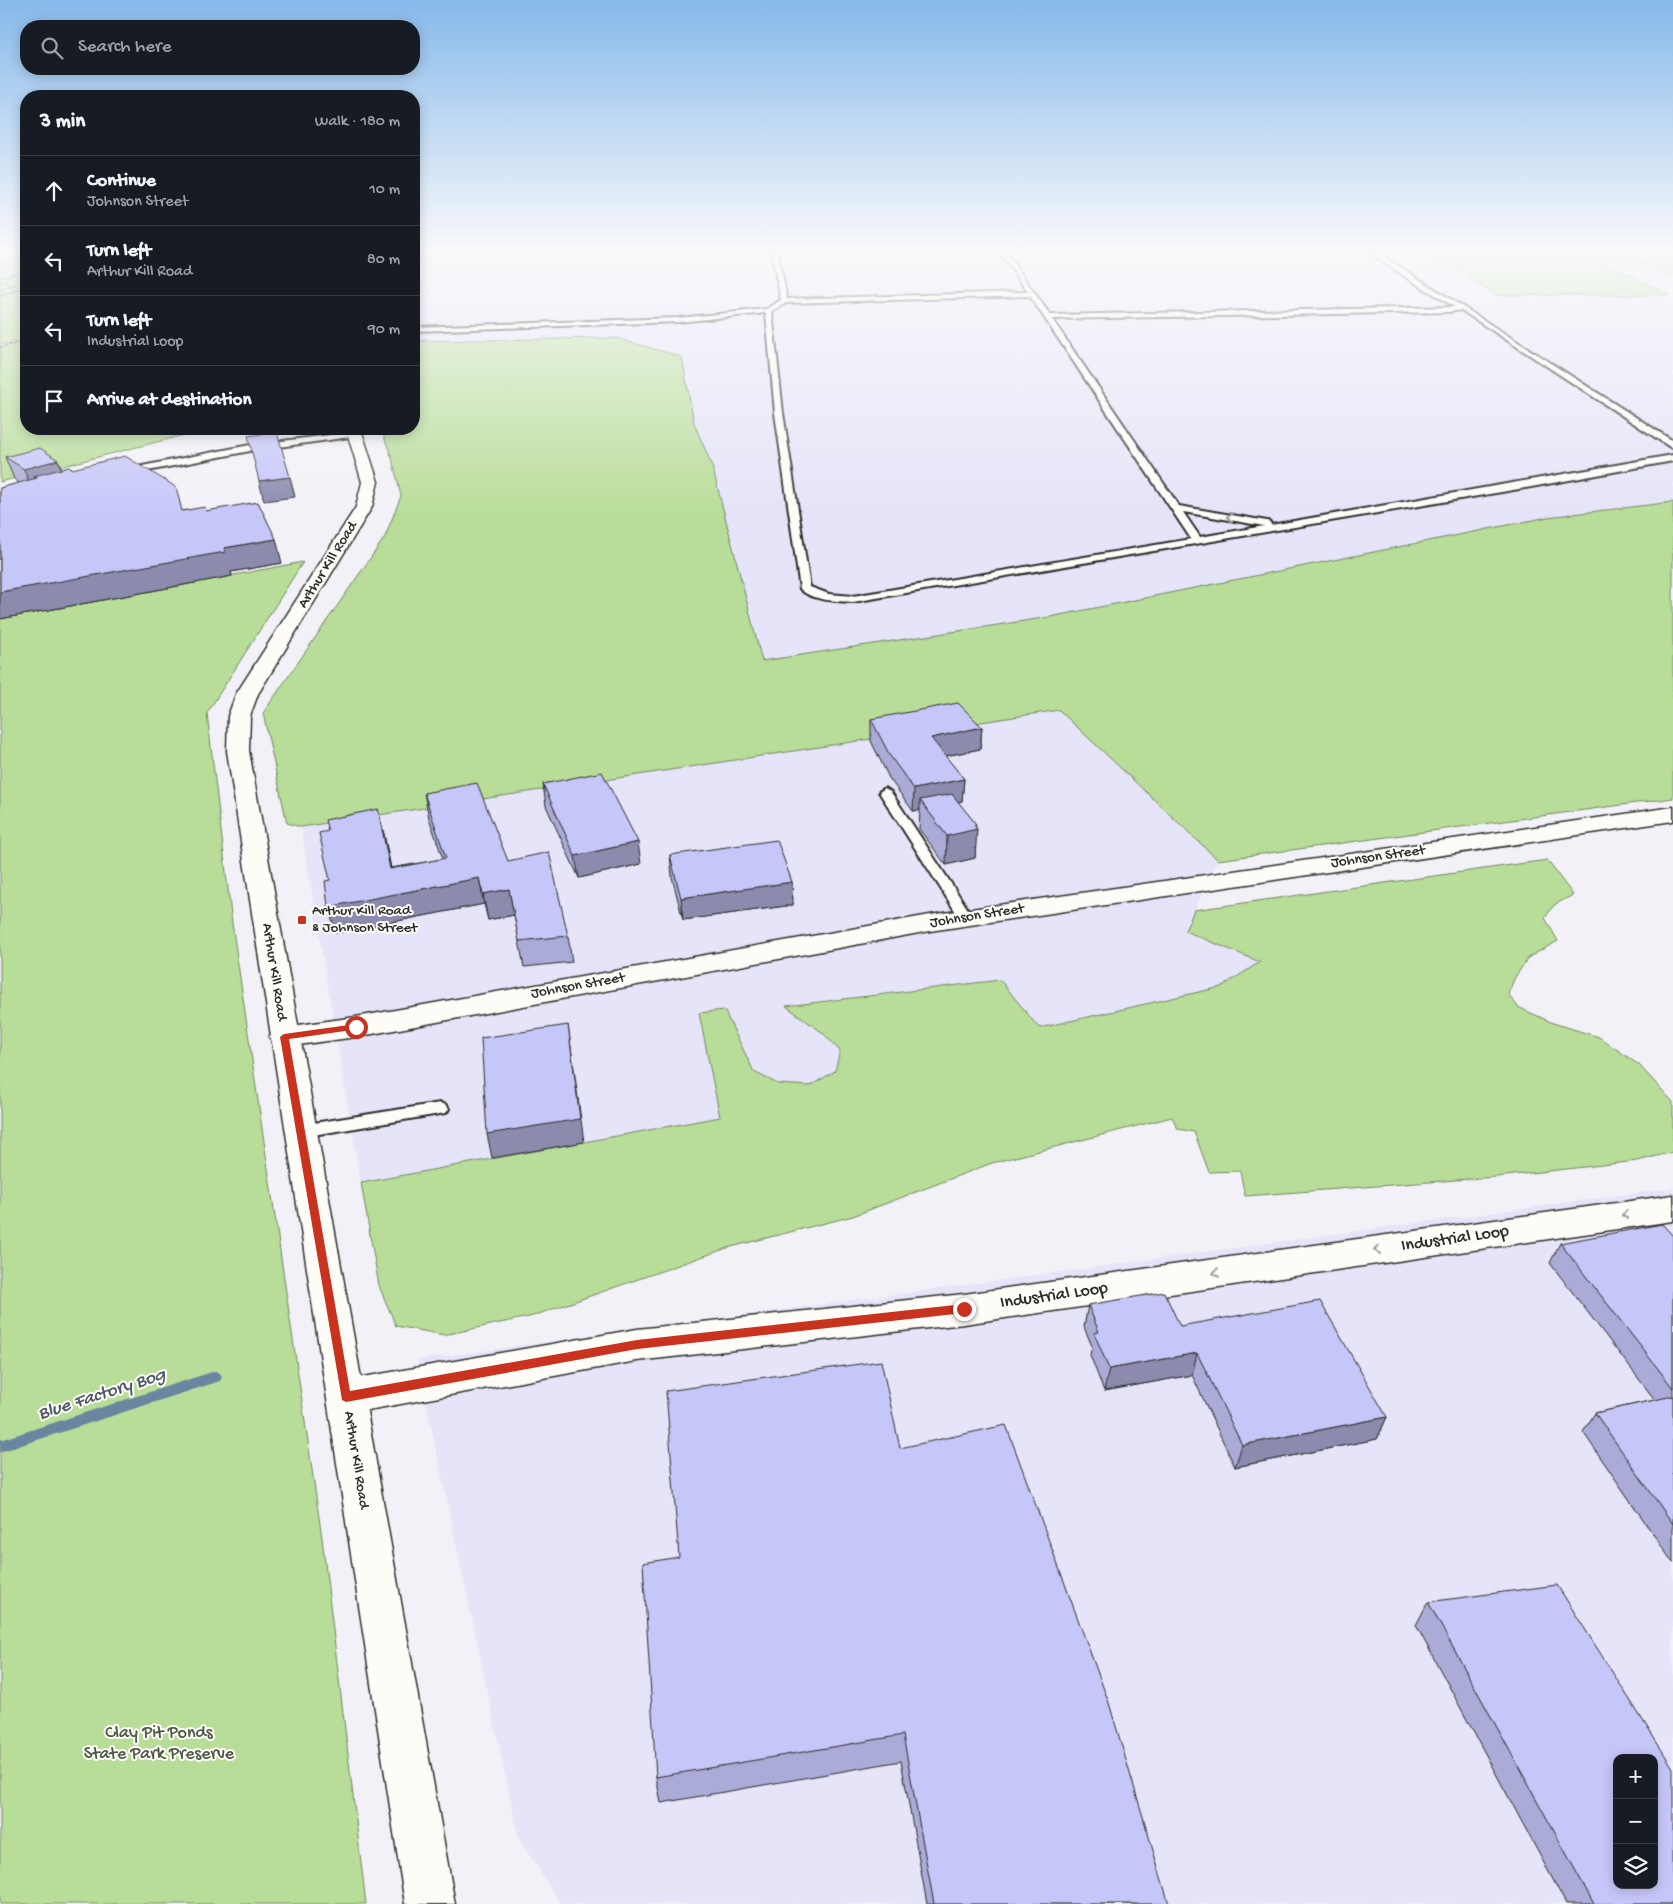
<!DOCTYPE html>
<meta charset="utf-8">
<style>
:root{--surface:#171b24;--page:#242831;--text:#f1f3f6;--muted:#9ea1a6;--line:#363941}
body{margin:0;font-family:"Gochi Hand",sans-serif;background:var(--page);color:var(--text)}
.controls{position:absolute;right:15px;bottom:15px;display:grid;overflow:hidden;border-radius:10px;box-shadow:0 2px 12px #0003}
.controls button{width:45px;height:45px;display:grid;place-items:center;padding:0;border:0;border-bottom:1px solid var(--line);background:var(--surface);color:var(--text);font:25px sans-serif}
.stop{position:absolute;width:15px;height:15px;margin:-11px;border:4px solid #c8321e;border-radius:50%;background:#fff}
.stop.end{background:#c8321e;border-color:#fff;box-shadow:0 1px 5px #0008}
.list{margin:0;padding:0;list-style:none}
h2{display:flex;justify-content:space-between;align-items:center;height:65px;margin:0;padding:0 20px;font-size:21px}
h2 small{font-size:16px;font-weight:400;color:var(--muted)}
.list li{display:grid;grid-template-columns:32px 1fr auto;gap:15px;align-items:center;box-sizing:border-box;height:70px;padding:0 20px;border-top:1px solid var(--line)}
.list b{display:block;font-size:19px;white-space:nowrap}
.list p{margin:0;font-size:16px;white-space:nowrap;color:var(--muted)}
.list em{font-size:16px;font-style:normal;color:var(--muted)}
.icon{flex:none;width:28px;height:28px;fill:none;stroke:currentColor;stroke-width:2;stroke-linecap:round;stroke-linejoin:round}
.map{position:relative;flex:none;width:1673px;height:1904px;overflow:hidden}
.search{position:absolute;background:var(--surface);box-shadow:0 2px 12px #0003;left:20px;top:20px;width:400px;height:55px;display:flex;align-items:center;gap:12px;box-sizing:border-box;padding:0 18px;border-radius:20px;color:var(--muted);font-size:19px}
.panel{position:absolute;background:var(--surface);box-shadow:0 2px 12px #0003;left:20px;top:90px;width:400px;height:345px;border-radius:20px}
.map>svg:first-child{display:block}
.built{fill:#e5e4f8;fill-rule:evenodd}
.green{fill:#b8dd98;stroke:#728462}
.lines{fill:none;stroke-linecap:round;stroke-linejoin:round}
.stream{fill:#6a85a0;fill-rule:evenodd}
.lane-casing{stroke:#2b2b2b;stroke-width:4}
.street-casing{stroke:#2b2b2b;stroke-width:3}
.secondary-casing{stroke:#2b2b2b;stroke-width:3}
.path{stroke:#2b2b2b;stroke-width:1;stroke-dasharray:2.5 2;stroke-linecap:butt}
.lane{fill:#fdfcf7;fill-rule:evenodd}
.street{fill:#fdfcf7;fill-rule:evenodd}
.secondary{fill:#fdfcf7;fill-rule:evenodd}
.wall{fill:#aaabd6;stroke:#2b2b2b}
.shaded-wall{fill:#8b8bae;stroke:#2b2b2b}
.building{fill:#c6c7f9;stroke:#2b2b2b;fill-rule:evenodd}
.oneway{stroke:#9e9e9b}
.route{fill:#c8321e}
.poi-dot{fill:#c8321e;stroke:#fdfcf7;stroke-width:2}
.labels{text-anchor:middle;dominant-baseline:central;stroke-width:4;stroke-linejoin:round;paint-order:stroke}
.street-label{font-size:15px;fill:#2b2b2b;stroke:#fdfcf7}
.poi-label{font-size:15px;fill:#2b2b2b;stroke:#fdfcf7;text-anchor:start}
.near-street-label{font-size:18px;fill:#2b2b2b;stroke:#fdfcf7}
.near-park-label{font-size:18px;fill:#4e5846;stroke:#fdfcf7}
.near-water-label{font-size:19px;font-style:italic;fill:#4a5866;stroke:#fdfcf7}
</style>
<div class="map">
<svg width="1673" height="1904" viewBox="0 0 1673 1904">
<rect width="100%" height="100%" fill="#f2f1f7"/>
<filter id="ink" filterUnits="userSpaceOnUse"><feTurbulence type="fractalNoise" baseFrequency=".02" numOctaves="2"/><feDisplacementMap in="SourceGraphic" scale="10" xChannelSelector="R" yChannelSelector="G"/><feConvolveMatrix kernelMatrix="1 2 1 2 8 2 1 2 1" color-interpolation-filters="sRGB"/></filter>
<g filter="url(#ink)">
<g class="built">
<path d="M414 251H1424L1496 295H1668L1584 251H1606L1673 277V502L1548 517 1050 617 762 661 712 466 694 423 682 357 616 338 414 341Z"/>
<path d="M1060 710 1218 860 1185 931 1261 962 1221 987 1039 1028 999 980 786 1005 823 1033 840 1051 835 1071 810 1086 778 1084 754 1072 724 1010 699 1013 721 1117 361 1183 301 827Z"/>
<path d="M1673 1188V1904H561L519 1839 417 1360ZM1617 1758H1654V1885H1617Z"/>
</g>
<g class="green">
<path d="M0 251H26V338L0 345Z"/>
<path d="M1424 251H1584L1669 295H1496Z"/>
<path d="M1606 251H1673V277Z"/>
<path d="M616 338 682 357 694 423 712 466 762 661 1050 617 1548 517 1673 502V798L1218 860 1059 710 301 827 287 823 263 713 385 537 401 496 392 458 381 429H414V341Z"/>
<path d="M26 341V429H208L0 482V348Z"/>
<path d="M303 562 207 713 232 923 322 1538 366 1904H0V619Z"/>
<path d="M1547 860 1573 895 1554 905 1545 918 1558 941 1529 957 1515 977 1508 994 1518 1007 1553 1023 1599 1037 1639 1065 1673 1102V1152L1637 1161 1496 1177 1245 1196 1240 1171 1209 1172 1194 1132 1178 1129 1172 1117 992 1163 853 1216 727 1248 533 1316 444 1335 396 1326 379 1286 361 1183 720 1117 699 1013 724 1010 754 1072 778 1084 810 1086 835 1071 840 1051 823 1033 786 1006 1000 980 1039 1028 1221 987 1260 962 1185 931 1194 910Z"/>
</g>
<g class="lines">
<g class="stream">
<path d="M26 268V270L0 279V277Z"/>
<path d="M26 285V287L0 298V295Z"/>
<path d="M215 1371 220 1373 222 1377 220 1381 0 1452V1440Z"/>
</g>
<g class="lane-casing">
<g id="lane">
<path d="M771 251H777L787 299 1028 292 999 251H1005L1050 315 1455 307 1404 276 1368 251H1375L1673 441V448L1670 447 1461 310 1448 312 1052 319 1179 506 1267 521 1270 522 1271 525 1673 455V461L1531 487 853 602C837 601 812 601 800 589L775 413 766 313 678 322 414 331V327L678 318 767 309 781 300ZM1030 296 1191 539 853 596 829 594 810 587 783 413 772 312 786 303ZM1183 512 1264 526 1200 537Z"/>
<path d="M354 432 358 434 357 436 250 451 127 475 123 472 127 469 250 445Z"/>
<path d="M885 788 891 792 973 917 971 920H961L959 917 879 792Z"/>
<path d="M440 1103 446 1105 449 1109 446 1113 301 1137 295 1135 292 1131 295 1127 301 1125Z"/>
</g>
</g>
<g class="street-casing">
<g id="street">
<path d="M1673 807V821L930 931 356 1037 284 1047 274 1044 269 1037 274 1030 284 1027 356 1017 930 915Z"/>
<path d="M1673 1195V1221L964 1324 637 1361 346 1414 333 1409 327 1397 333 1385 346 1380 637 1329 964 1294Z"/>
</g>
</g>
<g class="secondary-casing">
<path id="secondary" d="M346 429H361L378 482 372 507 258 694 250 716 249 751 455 1904H405L227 751 228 716 236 694 356 507 362 482Z"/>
</g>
<g class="path">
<path d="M0 262 26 254"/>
<path d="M0 281 14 285 26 281"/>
<path d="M0 289 13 285"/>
<path d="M0 347 26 340"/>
</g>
<use href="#lane" class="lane"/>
<use href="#street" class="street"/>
<use href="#secondary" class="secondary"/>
</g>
<g class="wall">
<path d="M5 457 58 460 62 469H72L183 511H206L282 563 231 572 232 576 0 619V488L19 483 14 479Z"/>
<path d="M871 719 982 727 980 749 945 756 964 779 962 801 958 802 976 827 975 858 946 865 919 829 920 810 913 811 889 778 871 741Z"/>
<path d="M543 784 641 864 579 878 546 806Z"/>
<path d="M424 793 508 861 568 936 572 962 524 967 514 915 488 920 484 904 336 933 330 880 384 834 391 868 443 859 429 818Z"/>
<path d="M670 855 792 882 793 905 683 920 672 877Z"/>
<path d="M1673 1236V1563L1583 1432 1595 1413 1655 1400 1550 1263 1560 1243Z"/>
<path d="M1088 1305 1180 1326 1387 1417 1377 1439 1235 1467 1192 1375 1104 1391 1090 1355 1092 1346 1084 1327Z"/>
<path d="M900 1448 1169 1904H927L901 1761 661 1803 656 1777 679 1557Z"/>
<path d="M1428 1602 1673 1904H1566L1416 1625Z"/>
</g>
<g class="shaded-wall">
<path d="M58 460 66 483 37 478 34 476 39 490 32 492 24 469Z"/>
<path d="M290 477 295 497 264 501 259 481Z"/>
<path d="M276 539 282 563 231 572 232 576 0 619V592L224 548Z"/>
<path d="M982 727 980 749 930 759 931 738Z"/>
<path d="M964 779 962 801 926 808 920 800V810L913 811 914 789Z"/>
<path d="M378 809 384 834 396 894 479 878 484 904 336 933 328 907 390 869Z"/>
<path d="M976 824 975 829H977L975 858 946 865 947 836Z"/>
<path d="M638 842 641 864 579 878 575 856Z"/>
<path d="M792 882 793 905 683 920 681 898Z"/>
<path d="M509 889 514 915 488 920 483 894Z"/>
<path d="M568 1025 584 1142 492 1158 487 1134Z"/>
<path d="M1197 1353 1192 1375 1104 1391 1109 1369Z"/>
<path d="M1387 1417 1377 1439 1235 1467 1242 1445Z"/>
</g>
<g class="building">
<path d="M277 432 290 477 259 481 248 436Z"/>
<path d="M40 448 58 460 24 469 5 457Z"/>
<path d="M125 456 176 487 182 511 205 507 206 511 258 502 276 539 224 548 225 552 0 592V488L37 478 34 476 69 467 72 469Z"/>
<path d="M958 703 982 727 931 738 964 779 914 789 890 756 871 719Z"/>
<path d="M602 772 638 842 575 856 543 784Z"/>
<path d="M477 783 508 861 549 852 568 936 519 941 509 889 483 894 479 878 328 907 325 881 330 880 319 833 328 831 325 820 378 809 390 869 446 858 424 793Z"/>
<path d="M952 794 976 824 974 825 977 829 947 836 920 800Z"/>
<path d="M777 840 792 882 681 898 670 855Z"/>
<path d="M568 1025 580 1119 487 1134 481 1038Z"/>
<path d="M1662 1224 1673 1236V1388L1560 1243Z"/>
<path d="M1164 1292 1180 1326 1320 1301 1387 1417 1242 1445 1197 1353 1109 1369 1094 1333 1099 1332 1088 1305Z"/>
<path d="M881 1361 900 1448 1006 1425 1109 1703 1169 1904H934L903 1735 656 1777 643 1563 679 1557 666 1391Z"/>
<path d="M1673 1396V1524L1595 1413Z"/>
<path d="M1557 1585 1673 1768V1904H1594L1428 1602ZM1617 1758H1654V1885H1617Z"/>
</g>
<defs><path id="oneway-chevron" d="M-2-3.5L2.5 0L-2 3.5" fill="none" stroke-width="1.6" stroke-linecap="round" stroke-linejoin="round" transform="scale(1.25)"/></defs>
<g class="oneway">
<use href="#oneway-chevron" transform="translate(1230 517) rotate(-170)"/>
<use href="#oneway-chevron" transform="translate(1625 1215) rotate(172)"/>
<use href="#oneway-chevron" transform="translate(1377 1250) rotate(172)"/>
<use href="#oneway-chevron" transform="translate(1216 1273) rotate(172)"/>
</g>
</g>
<linearGradient id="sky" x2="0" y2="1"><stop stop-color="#86b9ea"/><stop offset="0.48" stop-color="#f9f9fb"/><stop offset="1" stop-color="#f9f9fb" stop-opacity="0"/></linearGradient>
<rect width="1673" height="518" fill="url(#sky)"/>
<path class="route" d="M356 1024 359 1025V1029L289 1039 350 1391 637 1340 964 1304 969 1309 964 1313 637 1349 346 1402 342 1400 280 1037 284 1034Z"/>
<rect class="poi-dot" x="297" y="915" width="10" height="10" rx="2.5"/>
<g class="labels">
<g class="street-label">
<text transform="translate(328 565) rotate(-58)">Arthur Kill Road</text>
<text transform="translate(1378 857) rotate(-8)">Johnson Street</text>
<text transform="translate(977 916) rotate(-9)">Johnson Street</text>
<text transform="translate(274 972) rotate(81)">Arthur Kill Road</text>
<text transform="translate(578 986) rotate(-10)">Johnson Street</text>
<text transform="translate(356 1460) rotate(81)">Arthur Kill Road</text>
</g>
<g class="poi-label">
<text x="312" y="911">Arthur Kill Road<tspan x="312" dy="17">&amp; Johnson Street</tspan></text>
</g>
<g class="near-street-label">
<text transform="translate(1455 1239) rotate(-8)">Industrial Loop</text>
<text transform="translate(1054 1296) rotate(-8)">Industrial Loop</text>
</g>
<g class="near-park-label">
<text x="159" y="1733">Clay Pit Ponds<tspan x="159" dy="21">State Park Preserve</tspan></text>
</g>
<g class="near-water-label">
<text transform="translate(102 1395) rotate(-18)">Blue Factory Bog</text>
</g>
</g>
</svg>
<div class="controls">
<button>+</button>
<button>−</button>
<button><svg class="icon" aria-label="layers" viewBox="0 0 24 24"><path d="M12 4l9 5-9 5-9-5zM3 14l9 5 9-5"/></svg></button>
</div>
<div class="stop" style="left:356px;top:1027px"></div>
<div class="stop end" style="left:964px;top:1309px"></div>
<div class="search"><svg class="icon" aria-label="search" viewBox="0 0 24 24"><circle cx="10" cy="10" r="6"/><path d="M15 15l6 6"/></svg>Search here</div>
<section class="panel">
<h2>3 min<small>Walk · 180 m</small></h2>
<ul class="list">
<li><svg class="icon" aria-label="ahead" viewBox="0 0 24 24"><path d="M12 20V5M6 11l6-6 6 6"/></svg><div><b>Continue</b><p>Johnson Street</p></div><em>10 m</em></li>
<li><svg class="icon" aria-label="left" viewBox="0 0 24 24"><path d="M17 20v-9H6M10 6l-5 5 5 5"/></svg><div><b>Turn left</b><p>Arthur Kill Road</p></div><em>80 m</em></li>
<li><svg class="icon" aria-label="left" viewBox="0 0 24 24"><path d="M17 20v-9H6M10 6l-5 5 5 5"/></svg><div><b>Turn left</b><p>Industrial Loop</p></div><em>90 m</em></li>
<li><svg class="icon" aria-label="arrive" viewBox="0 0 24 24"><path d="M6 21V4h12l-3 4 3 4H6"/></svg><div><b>Arrive at destination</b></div></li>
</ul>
</section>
</div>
